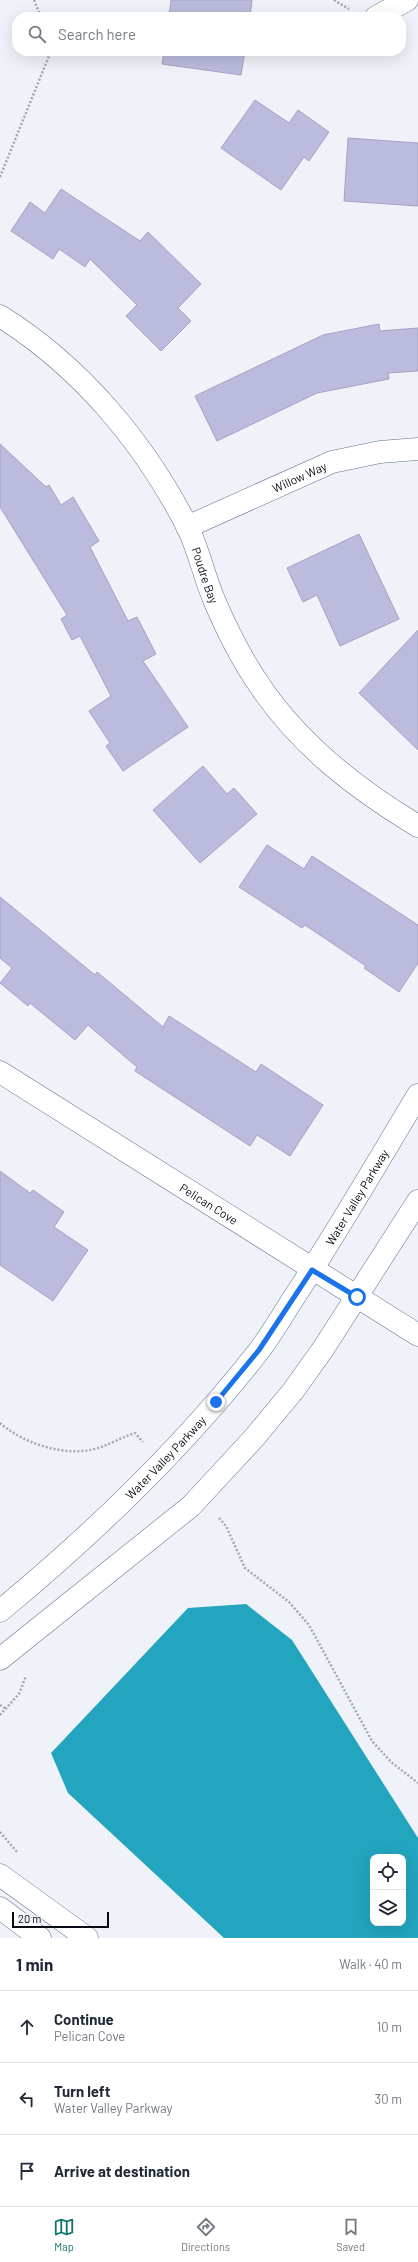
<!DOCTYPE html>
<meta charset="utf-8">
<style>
:root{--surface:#fff;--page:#f2f2f3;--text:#1f2937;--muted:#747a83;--line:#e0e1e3;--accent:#0f766e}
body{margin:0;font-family:Barlow,sans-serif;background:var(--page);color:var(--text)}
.controls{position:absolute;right:12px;bottom:12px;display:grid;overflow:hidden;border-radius:8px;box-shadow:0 4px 16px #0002}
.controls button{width:36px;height:36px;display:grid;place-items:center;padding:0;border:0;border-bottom:1px solid var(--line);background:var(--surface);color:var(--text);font:20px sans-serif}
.scale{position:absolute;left:12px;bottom:10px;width:97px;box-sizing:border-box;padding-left:4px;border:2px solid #070c16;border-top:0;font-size:11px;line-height:14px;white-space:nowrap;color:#070c16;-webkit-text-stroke:3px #eff2f9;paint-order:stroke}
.stop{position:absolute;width:12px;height:12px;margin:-9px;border:3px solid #1a73e8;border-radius:50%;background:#fff}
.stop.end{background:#1a73e8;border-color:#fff;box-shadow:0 1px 4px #0008}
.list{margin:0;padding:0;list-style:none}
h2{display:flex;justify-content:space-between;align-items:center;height:52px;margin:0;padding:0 16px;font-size:17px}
h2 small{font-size:13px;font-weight:400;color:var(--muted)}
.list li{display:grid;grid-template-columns:26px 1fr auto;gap:12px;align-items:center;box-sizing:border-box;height:72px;padding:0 16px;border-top:1px solid var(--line)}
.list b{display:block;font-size:15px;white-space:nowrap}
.list p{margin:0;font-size:13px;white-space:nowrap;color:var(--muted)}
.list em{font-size:13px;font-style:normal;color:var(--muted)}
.icon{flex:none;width:22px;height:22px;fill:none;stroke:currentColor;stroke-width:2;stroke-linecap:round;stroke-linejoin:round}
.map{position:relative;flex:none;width:418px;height:1938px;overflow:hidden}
.search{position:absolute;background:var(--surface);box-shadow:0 4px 16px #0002;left:12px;right:12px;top:12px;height:44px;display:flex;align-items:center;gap:10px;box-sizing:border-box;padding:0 14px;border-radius:16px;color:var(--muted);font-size:15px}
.sheet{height:268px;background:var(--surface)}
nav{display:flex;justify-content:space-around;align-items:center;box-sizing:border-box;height:56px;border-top:1px solid var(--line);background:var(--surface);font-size:11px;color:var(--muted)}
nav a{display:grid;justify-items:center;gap:2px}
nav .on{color:var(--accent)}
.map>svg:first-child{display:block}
.water{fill:#23a5bf;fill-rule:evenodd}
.building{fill:#bbd;stroke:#a2a2c3}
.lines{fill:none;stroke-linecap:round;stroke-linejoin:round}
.minor-casing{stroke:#61718d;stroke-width:23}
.path{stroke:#a3a7af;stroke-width:2.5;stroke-dasharray:2 2;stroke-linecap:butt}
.minor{stroke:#fff;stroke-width:22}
.route{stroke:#1a73e8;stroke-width:5}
.labels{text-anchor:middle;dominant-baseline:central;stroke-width:3;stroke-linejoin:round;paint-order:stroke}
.street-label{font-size:12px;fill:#070c16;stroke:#eff2f9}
</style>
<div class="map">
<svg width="418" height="1938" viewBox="0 0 418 1938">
<rect width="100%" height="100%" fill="#eff2f9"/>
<path class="water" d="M246 1604 292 1640 418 1838V1938H224L68 1793 51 1753 188 1608ZM373 1857H403V1923H373Z"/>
<g class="building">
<path d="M171 0H252L250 17H169Z"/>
<path d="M164 51H245L241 75 162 64Z"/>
<path d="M255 100 289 123 298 110 329 132 309 161 304 157 281 190 221 148Z"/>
<path d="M348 138 418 143V206L344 201Z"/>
<path d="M61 189 140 241 148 232 201 284 178 308 191 321 161 351 126 316 137 305 90 259 85 267 59 249 53 259 11 231 30 202 45 213Z"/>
<path d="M379 324 380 331 418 328V371L388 373 389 379 317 393 217 441 195 396 323 335Z"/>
<path d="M0 444 46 487 49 485 61 505 73 497 99 541 90 547 128 621 137 617 156 654 143 661 188 727 123 771 106 746 110 743 89 711 111 696 80 636 72 640 61 619 67 615 0 507Z"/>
<path d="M359 534 399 619 340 646 317 595 303 602 287 568Z"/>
<path d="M418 630V750L359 693Z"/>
<path d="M203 766 227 794 234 788 257 814 200 863 153 810Z"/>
<path d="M267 845 304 869 312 856 418 925V963L399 992 364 968 366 966 305 925 302 928 239 887Z"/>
<path d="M0 897 95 975 97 972 163 1027 169 1016 256 1072 261 1064 323 1105 290 1156 257 1135 250 1146 135 1071 137 1067 88 1025 75 1040 30 1003 28 1006 0 983 12 968 0 958Z"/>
<path d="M0 1171 30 1193 33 1190 64 1212 54 1227 88 1250 53 1301 0 1265Z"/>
</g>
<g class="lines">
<g class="minor-casing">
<g id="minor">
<path d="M376 17 407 0"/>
<path id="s1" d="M0 316C80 366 144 442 187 526 199 550 204 577 215 602 227 630 241 658 258 683 298 744 356 789 418 826"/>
<path id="s2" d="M187 527 332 462 380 452 418 449"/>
<path id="s3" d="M0 1072 418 1335"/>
<path id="s4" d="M0 1611C92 1535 184 1446 258 1352 271 1335 282 1316 293 1299 337 1232 377 1163 418 1095"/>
<path d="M0 1659 191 1506 254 1438 293 1391 323 1349 418 1201"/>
<path d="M0 1875 87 1938"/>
<path d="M0 1908 40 1938"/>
</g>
</g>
<g class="path">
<path d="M34 0 41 17"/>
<path d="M334 0 349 9"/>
<path d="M0 177 51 51"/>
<path d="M0 1423C24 1444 69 1459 101 1447 112 1443 123 1437 135 1433L143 1442"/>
<path d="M219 1518 226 1526 245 1568 289 1602 309 1625 372 1741 391 1762 418 1783"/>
<path d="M0 1705 5 1708"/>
<path d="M0 1715 19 1694 26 1676"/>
<path d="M0 1832 17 1852"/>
</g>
<use href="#minor" class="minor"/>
</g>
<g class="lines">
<path class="route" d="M216 1402 259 1350 312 1270 357 1297"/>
</g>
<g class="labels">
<g class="street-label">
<text stroke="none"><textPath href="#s2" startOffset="123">Willow Way</textPath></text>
<text stroke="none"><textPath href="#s1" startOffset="337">Poudre Bay</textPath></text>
<text stroke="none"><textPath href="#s4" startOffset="550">Water Valley Parkway</textPath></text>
<text stroke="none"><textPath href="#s3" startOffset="247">Pelican Cove</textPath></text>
<text stroke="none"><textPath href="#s4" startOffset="226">Water Valley Parkway</textPath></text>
</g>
</g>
</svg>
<div class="controls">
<button><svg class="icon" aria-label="locate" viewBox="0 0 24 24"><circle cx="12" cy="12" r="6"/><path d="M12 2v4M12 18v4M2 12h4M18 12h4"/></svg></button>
<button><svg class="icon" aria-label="layers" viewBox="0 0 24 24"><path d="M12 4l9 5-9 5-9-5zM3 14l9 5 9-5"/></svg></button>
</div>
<div class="scale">20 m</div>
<div class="stop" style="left:357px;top:1297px"></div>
<div class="stop end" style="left:216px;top:1402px"></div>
<div class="search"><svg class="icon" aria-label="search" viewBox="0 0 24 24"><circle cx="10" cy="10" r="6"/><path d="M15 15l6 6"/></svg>Search here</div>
</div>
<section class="sheet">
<h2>1 min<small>Walk · 40 m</small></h2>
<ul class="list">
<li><svg class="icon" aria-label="ahead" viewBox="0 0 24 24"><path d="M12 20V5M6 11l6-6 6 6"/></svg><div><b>Continue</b><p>Pelican Cove</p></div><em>10 m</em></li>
<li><svg class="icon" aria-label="left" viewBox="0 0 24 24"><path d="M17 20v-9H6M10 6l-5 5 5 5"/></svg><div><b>Turn left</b><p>Water Valley Parkway</p></div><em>30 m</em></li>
<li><svg class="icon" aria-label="arrive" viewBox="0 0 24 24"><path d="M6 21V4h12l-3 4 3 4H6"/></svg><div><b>Arrive at destination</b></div></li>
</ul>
</section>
<nav>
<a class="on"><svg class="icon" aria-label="map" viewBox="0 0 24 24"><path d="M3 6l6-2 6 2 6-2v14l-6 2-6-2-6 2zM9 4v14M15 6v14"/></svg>Map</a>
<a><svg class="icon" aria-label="directions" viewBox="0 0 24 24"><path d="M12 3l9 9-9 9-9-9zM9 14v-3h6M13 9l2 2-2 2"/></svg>Directions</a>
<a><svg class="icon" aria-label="saved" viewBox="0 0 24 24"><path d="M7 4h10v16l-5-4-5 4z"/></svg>Saved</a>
</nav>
